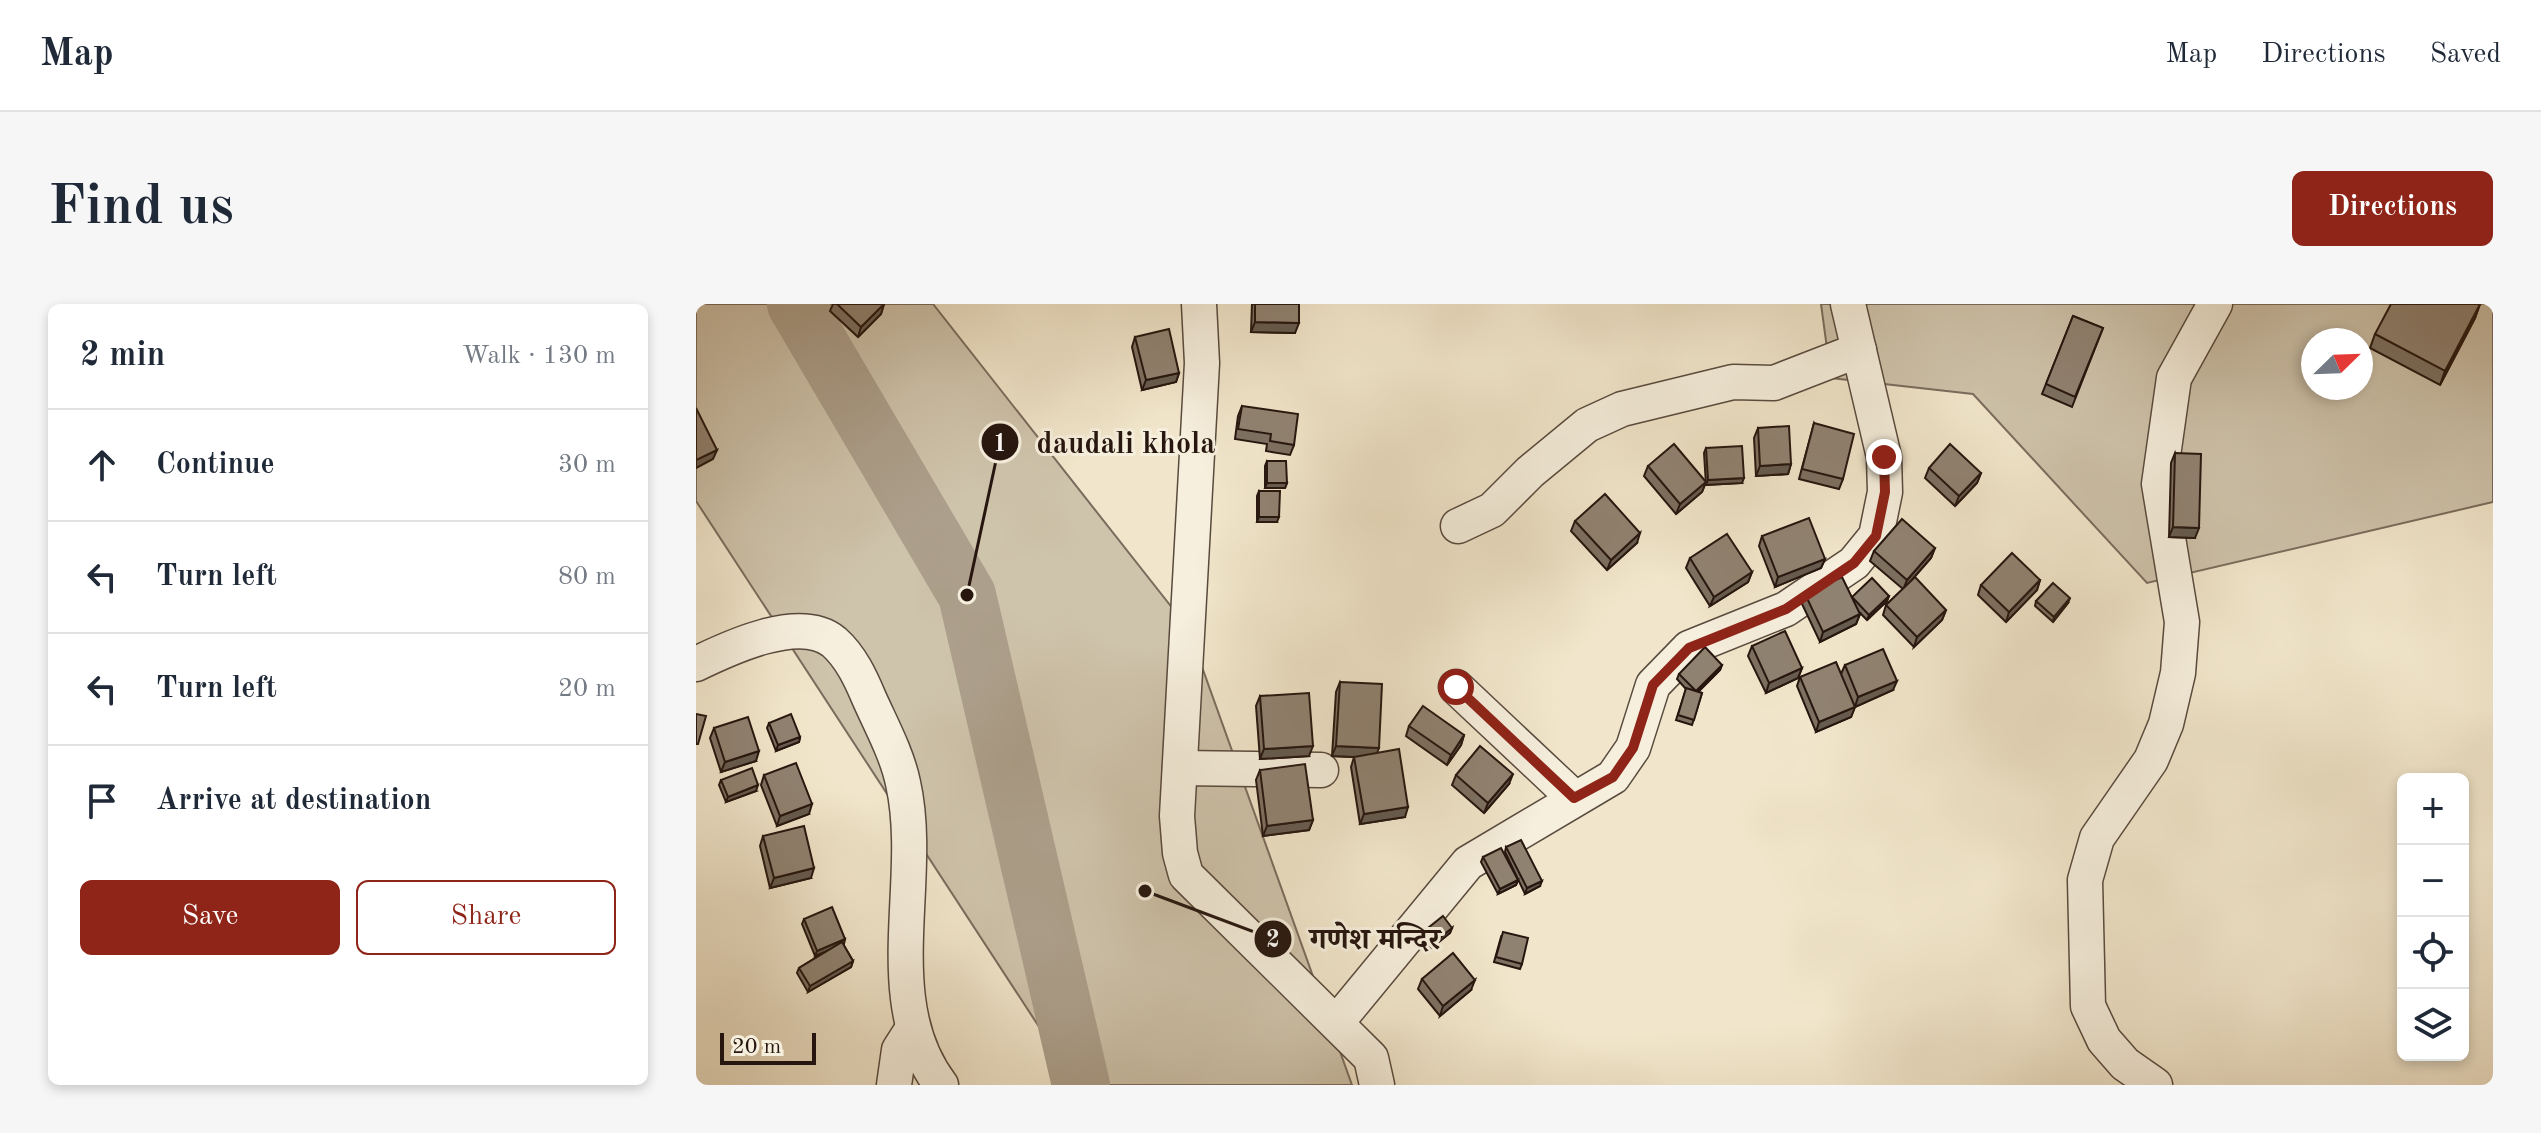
<!DOCTYPE html>
<meta charset="utf-8">
<style>
:root{--surface:#fff;--page:#f6f6f7;--text:#1f2937;--muted:#747a83;--line:#e0e1e3;--accent:#8f2418}
body{margin:0;font-family:"Old Standard TT","Noto Serif Devanagari",serif;background:var(--page);color:var(--text)}
.controls{position:absolute;right:24px;bottom:24px;display:grid;overflow:hidden;border-radius:12px;box-shadow:0 4px 12px #0003}
.controls button{width:72px;height:72px;display:grid;place-items:center;padding:0;border:0;border-bottom:2px solid var(--line);background:var(--surface);color:var(--text);font:40px sans-serif}
.compass{position:absolute;left:1605px;top:24px;width:72px;height:72px;border-radius:50%;background:var(--surface);box-shadow:0 4px 12px #0003;rotate:67deg}
.scale{position:absolute;left:24px;bottom:20px;width:96px;box-sizing:border-box;padding-left:8px;border:4px solid #26160f;border-top:0;font-size:22px;line-height:28px;white-space:nowrap;color:#26160f;-webkit-text-stroke:6px #f6efdd;paint-order:stroke}
.stop{position:absolute;width:24px;height:24px;margin:-18px;border:6px solid #8f2418;border-radius:50%;background:#fff}
.stop.end{background:#8f2418;border-color:#fff;box-shadow:0 2px 8px #0008}
.list{margin:0;padding:0;list-style:none}
h2{display:flex;justify-content:space-between;align-items:center;height:104px;margin:0;padding:0 32px;font-size:34px}
h2 small{font-size:26px;font-weight:400;color:var(--muted)}
.list li{display:grid;grid-template-columns:52px 1fr auto;gap:24px;align-items:center;box-sizing:border-box;height:112px;padding:0 32px;border-top:2px solid var(--line)}
.list b{display:block;font-size:30px;white-space:nowrap}
.list em{font-size:26px;font-style:normal;color:var(--muted)}
.actions{display:flex;gap:16px;padding:24px 32px}
.actions a{flex:1;padding:18px 0;border:2px solid var(--accent);border-radius:12px;text-align:center;font-size:28px;color:var(--accent)}
.actions .main{background:var(--accent);color:#fff}
.icon{flex:none;width:44px;height:44px;fill:none;stroke:currentColor;stroke-width:2;stroke-linecap:round;stroke-linejoin:round}
.map{position:relative;flex:none;width:1797px;height:781px;overflow:hidden;border-radius:12px}
header{display:flex;align-items:center;gap:48px;box-sizing:border-box;height:112px;padding:0 40px;background:var(--surface);border-bottom:2px solid var(--line)}
header strong{font-size:38px}
nav{display:flex;gap:44px;margin-inline-start:auto;font-size:28px}
.intro{display:flex;align-items:center;justify-content:space-between;box-sizing:border-box;height:192px;padding:0 48px}
h1{margin:0;font-size:56px}
.button{padding:20px 36px;border-radius:12px;background:var(--accent);color:#fff;font-size:28px;font-weight:700}
main{display:flex;gap:48px;padding:0 48px}
aside{flex:1;background:var(--surface);border-radius:12px;box-shadow:0 4px 12px #0003}
.map>svg:first-child{display:block}
.green{fill:#cec3ab;stroke:#7a6c5d;stroke-width:2;fill-rule:evenodd}
.lines{fill:none;stroke-linecap:round;stroke-linejoin:round}
.river{stroke:#ac9f8b;stroke-width:58}
.minor-casing{stroke:#594a3e;stroke-width:37}
.minor{stroke:#f6efdd;stroke-width:34}
.wall{fill:#7c7061;stroke:#26160f;stroke-width:2}
.shaded-wall{fill:#655b4f;stroke:#26160f;stroke-width:2}
.building{fill:#908271;stroke:#26160f;stroke-width:2}
.route{stroke:#8f2418;stroke-width:10}
.leader{fill:none;stroke:#26160f;stroke-width:3}
.callout-dot{fill:#26160f;stroke:#f6efdd;stroke-width:3}
.mark-label{font-size:24px;text-anchor:middle;font-weight:bold;fill:#fff}
.callout-label{font-size:30px;text-anchor:middle;font-weight:bold;fill:#26160f;stroke:#f6efdd;stroke-width:6;stroke-linejoin:round;paint-order:stroke}
</style>
<header>
<strong>Map</strong>
<nav><a>Map</a><a>Directions</a><a>Saved</a></nav>
</header>
<div class="intro"><h1>Find us</h1><a class="button">Directions</a></div>
<main>
<aside>
<h2>2 min<small>Walk · 130 m</small></h2>
<ul class="list">
<li><svg class="icon" aria-label="ahead" viewBox="0 0 24 24"><path d="M12 20V5M6 11l6-6 6 6"/></svg><div><b>Continue</b></div><em>30 m</em></li>
<li><svg class="icon" aria-label="left" viewBox="0 0 24 24"><path d="M17 20v-9H6M10 6l-5 5 5 5"/></svg><div><b>Turn left</b></div><em>80 m</em></li>
<li><svg class="icon" aria-label="left" viewBox="0 0 24 24"><path d="M17 20v-9H6M10 6l-5 5 5 5"/></svg><div><b>Turn left</b></div><em>20 m</em></li>
<li><svg class="icon" aria-label="arrive" viewBox="0 0 24 24"><path d="M6 21V4h12l-3 4 3 4H6"/></svg><div><b>Arrive at destination</b></div></li>
</ul>
<div class="actions"><a class="main">Save</a><a>Share</a></div>
</aside>
<div class="map">
<svg width="1797" height="781" viewBox="0 0 1797 781">
<rect width="100%" height="100%" fill="#f1e6cb"/>
<filter id="stains"><feTurbulence type="fractalNoise" baseFrequency=".0025" numOctaves="4"/><feColorMatrix values="0 0 0 0 .2 0 0 0 0 .09 0 0 0 0 .02 0 0 0 .5 -.17"/></filter>
<radialGradient id="worn" r=".72"><stop offset=".6" stop-color="#630" stop-opacity="0"/><stop offset="1" stop-color="#630" stop-opacity=".3"/></radialGradient>
<g class="green">
<path d="M0 0H237L492 324 656 781H381L0 197Z"/>
<path d="M1125 0H1797V198L1451 279 1277 90 1135 74ZM1617 36H1665V84H1617Z"/>
</g>
<g class="lines">
<path class="river" d="M100 0 271 291 385 781"/>
<g class="minor-casing">
<g id="minor">
<path d="M503 0 506 59 481 512 484 549 490 571 675 754 681 781"/>
<path d="M762 222 796 206 834 168 891 121 926 105 1037 78 1078 79 1163 46"/>
<path d="M0 360C33 344 104 310 138 338 155 353 165 375 173 394 185 421 201 450 207 479 229 576 180 696 245 781"/>
<path d="M760 383 878 494"/>
<path d="M484 464 625 466"/>
<path d="M641 718 772 559 917 473 937 444 957 381 993 344 1090 305 1158 259 1180 232 1189 188 1188 153 1152 0"/>
<path d="M198 781 203 746 217 724"/>
<path d="M1459 781 1429 760 1408 736 1392 702 1389 576 1401 534 1455 456 1470 420 1482 369 1486 318 1463 180 1478 74 1519 0"/>
</g>
</g>
<use href="#minor" class="minor"/>
</g>
<g class="wall">
<path d="M137 0H188L185 10 162 33 134 7Z"/>
<path d="M556 0H603L599 29 555 28Z"/>
<path d="M1784 0 1779 14 1744 81 1674 44 1679 30Z"/>
<path d="M1377 12 1407 24 1376 103 1346 90Z"/>
<path d="M439 33 483 69 480 78 446 86 436 43Z"/>
<path d="M546 102 598 141 594 151 570 147 571 140 539 135 542 112Z"/>
<path d="M1118 119 1147 175 1143 185 1103 175Z"/>
<path d="M1062 124 1095 160 1092 170 1060 172 1058 134Z"/>
<path d="M1010 144 1046 179 1010 181 1008 149Z"/>
<path d="M1479 149 1499 234 1473 233 1475 159Z"/>
<path d="M571 157 591 179 589 184H569V162Z"/>
<path d="M952 162 1010 178 1006 188 980 210 948 172Z"/>
<path d="M1233 164 1285 169 1281 179 1259 202 1229 174Z"/>
<path d="M563 187 581 218H561V192Z"/>
<path d="M879 217 941 239 911 266 875 227Z"/>
<path d="M1066 232 1129 255 1125 264 1079 283 1063 242Z"/>
<path d="M1239 244 1235 254 1212 280 1250 306 1246 316 1218 343 1187 311 1190 301 1207 285 1174 257 1178 247Z"/>
<path d="M994 254 1056 268 1052 278 1014 302 990 264Z"/>
<path d="M1344 276 1341 286 1310 318 1282 291 1285 281Z"/>
<path d="M1109 290 1156 293 1193 292 1191 297 1171 316 1162 307 1164 310 1160 320 1124 338 1106 300Z"/>
<path d="M1340 297 1372 299 1357 318 1339 302Z"/>
<path d="M1056 342 1106 364 1102 374 1070 389 1052 352Z"/>
<path d="M1026 361 1024 366 1002 388 1006 389 996 421 980 416 990 385 981 375 983 370Z"/>
<path d="M1149 361 1197 386 1159 403 1155 413 1120 428 1101 382 1104 373 1145 370Z"/>
<path d="M644 378 681 449 709 513 664 520 655 463 658 453 636 452 640 388Z"/>
<path d="M564 392 613 452 564 455 560 402Z"/>
<path d="M73 419 104 433 103 438 80 447 71 424Z"/>
<path d="M713 422 768 431 765 441 751 461 710 432Z"/>
<path d="M18 424 60 457 25 468 14 434Z"/>
<path d="M564 466 617 516 613 526 567 532 560 476Z"/>
<path d="M68 471 113 510 81 522 65 481Z"/>
<path d="M760 471 813 480 788 509 756 481Z"/>
<path d="M25 476 60 487 30 498 23 481Z"/>
<path d="M67 532 115 574 74 584 64 542Z"/>
<path d="M810 543 844 582 829 590 809 548Z"/>
<path d="M787 553 822 576 820 581 802 590 785 558Z"/>
<path d="M108 615 149 635 147 640 157 657 155 663 112 688 101 669 103 664 132 646 119 652 106 620Z"/>
<path d="M756 624 754 629 734 645 726 634 727 628Z"/>
<path d="M805 633 826 660 824 665 798 658Z"/>
<path d="M726 675 775 686 744 712 722 685Z"/>
</g>
<g class="shaded-wall">
<path d="M188 0 185 10 162 33 165 23Z"/>
<path d="M1784 0 1779 14 1744 81 1749 67Z"/>
<path d="M559 18 603 19 599 29 555 28Z"/>
<path d="M483 69 480 78 446 86 450 76Z"/>
<path d="M21 146 17 155 0 164V156Z"/>
<path d="M1095 160 1092 170 1060 172 1064 162Z"/>
<path d="M1285 169 1281 179 1259 202 1263 192Z"/>
<path d="M1048 174 1046 179 1010 181 1012 176Z"/>
<path d="M1010 178 1006 188 980 210 984 200Z"/>
<path d="M571 179H591L589 184H569Z"/>
<path d="M563 213H583L581 218H561Z"/>
<path d="M1477 223 1503 224 1499 234 1473 233Z"/>
<path d="M944 229 941 239 911 266 915 256Z"/>
<path d="M1239 244 1235 254 1207 286 1211 276Z"/>
<path d="M1129 255 1125 264 1079 283 1082 273Z"/>
<path d="M1056 268 1052 278 1014 302 1018 293Z"/>
<path d="M1344 276 1341 286 1310 318 1313 308Z"/>
<path d="M1193 292 1191 297 1171 316 1173 311Z"/>
<path d="M1374 294 1372 299 1357 318 1358 313Z"/>
<path d="M1250 306 1246 316 1218 343 1221 333Z"/>
<path d="M1164 310 1160 320 1124 338 1127 328Z"/>
<path d="M1026 361 1024 366 998 392 1000 387Z"/>
<path d="M1106 364 1102 374 1070 389 1073 379Z"/>
<path d="M1201 377 1197 386 1159 403 1162 393Z"/>
<path d="M1159 403 1155 413 1120 428 1123 418Z"/>
<path d="M768 431 765 441 751 461 755 451Z"/>
<path d="M104 433 103 438 80 447 82 441Z"/>
<path d="M617 442 613 452 564 455 568 445Z"/>
<path d="M640 442 683 444 679 454 636 452Z"/>
<path d="M63 447 60 457 25 468 29 458Z"/>
<path d="M817 470 813 480 788 509 792 499Z"/>
<path d="M62 481 60 487 30 498 32 493Z"/>
<path d="M116 500 113 510 81 522 84 512Z"/>
<path d="M712 503 709 513 664 520 668 510Z"/>
<path d="M617 516 613 526 567 532 571 522Z"/>
<path d="M118 564 115 574 74 584 78 574Z"/>
<path d="M822 576 820 581 802 590 804 585Z"/>
<path d="M846 577 844 582 829 590 831 584Z"/>
<path d="M756 624 754 629 734 645 736 640Z"/>
<path d="M149 635 148 640 119 652 121 647Z"/>
<path d="M157 657 155 663 112 688 114 682Z"/>
<path d="M779 676 775 686 744 712 747 702Z"/>
</g>
<g class="building">
<path d="M141 0H188L165 23Z"/>
<path d="M559 0H603V19L559 18Z"/>
<path d="M1695 0H1784L1749 67 1679 30Z"/>
<path d="M1377 12 1407 24 1379 93 1350 80Z"/>
<path d="M473 25 483 69 450 76 439 33Z"/>
<path d="M546 102 602 110 598 141 574 137 575 130 542 125Z"/>
<path d="M0 104 21 146 0 156Z"/>
<path d="M1118 119 1158 130 1147 175 1106 165Z"/>
<path d="M1093 122 1095 160 1064 162 1062 124Z"/>
<path d="M978 140 1010 178 984 200 952 162Z"/>
<path d="M1254 140 1285 169 1263 192 1233 164Z"/>
<path d="M1046 142 1048 174 1012 176 1010 144Z"/>
<path d="M1479 149 1505 150 1503 224 1477 223Z"/>
<path d="M571 157H590L591 179H571Z"/>
<path d="M563 187H584L583 213H563Z"/>
<path d="M909 190 944 229 915 256 879 217Z"/>
<path d="M1113 214 1129 255 1082 273 1066 232Z"/>
<path d="M1206 215 1239 244 1211 276 1178 247Z"/>
<path d="M1031 230 1056 268 1018 293 994 254Z"/>
<path d="M1316 249 1344 276 1313 308 1285 281Z"/>
<path d="M1146 273 1164 310 1127 328 1109 290Z"/>
<path d="M1219 273 1250 306 1221 333 1190 301Z"/>
<path d="M1176 274 1193 292 1173 311 1156 293Z"/>
<path d="M1357 279 1374 294 1358 313 1340 297Z"/>
<path d="M1089 327 1106 364 1073 379 1056 342Z"/>
<path d="M1009 343 1026 361 1000 387 983 370Z"/>
<path d="M1187 345 1201 377 1162 393 1149 361Z"/>
<path d="M1140 358 1159 403 1123 418 1104 373Z"/>
<path d="M644 378 686 380 683 444 640 442Z"/>
<path d="M990 384 1006 389 998 416 982 411Z"/>
<path d="M613 389 617 442 568 445 564 392Z"/>
<path d="M727 402 768 431 755 451 713 422Z"/>
<path d="M0 410 10 412 2 440H0Z"/>
<path d="M95 410 104 433 82 441 73 419Z"/>
<path d="M52 413 63 447 29 458 18 424Z"/>
<path d="M784 442 817 470 792 499 760 471Z"/>
<path d="M703 445 712 503 668 510 658 453Z"/>
<path d="M100 459 116 500 84 512 68 471Z"/>
<path d="M609 460 617 516 571 522 564 466Z"/>
<path d="M56 464 62 481 32 493 25 476Z"/>
<path d="M108 522 118 564 78 574 67 532Z"/>
<path d="M825 536 846 577 831 584 810 543Z"/>
<path d="M805 544 822 576 804 585 787 553Z"/>
<path d="M136 603 149 635 121 647 108 615Z"/>
<path d="M747 612 756 624 736 640 727 628Z"/>
<path d="M807 628 832 634 826 660 800 653Z"/>
<path d="M146 638 157 657 114 682 103 664Z"/>
<path d="M757 649 779 676 747 702 726 675Z"/>
</g>
<g class="lines">
<path class="route" d="M760 383 878 494 917 473 937 444 957 381 993 344 1090 305 1158 259 1180 232 1189 188 1188 153"/>
</g>
<path class="leader" d="M271 291L304 138M449 587L577 635"/>
<g class="callout-dot">
<circle cx="271" cy="291" r="8"/>
<circle cx="449" cy="587" r="8"/>
<circle cx="304" cy="138" r="20"/>
<circle cx="577" cy="635" r="20"/>
</g>
<g class="mark-label">
<text x="304" y="147">1</text>
<text x="577" y="643">2</text>
</g>
<g class="callout-label">
<text x="430" y="149">daudali khola</text>
<text x="679" y="645">गणेश मन्दिर</text>
</g>
<rect width="100%" height="100%" filter="url(#stains)"/>
<rect width="100%" height="100%" fill="url(#worn)"/>
</svg>
<div class="controls">
<button>+</button>
<button>−</button>
<button><svg class="icon" aria-label="locate" viewBox="0 0 24 24"><circle cx="12" cy="12" r="6"/><path d="M12 2v4M12 18v4M2 12h4M18 12h4"/></svg></button>
<button><svg class="icon" aria-label="layers" viewBox="0 0 24 24"><path d="M12 4l9 5-9 5-9-5zM3 14l9 5 9-5"/></svg></button>
</div>
<svg class="compass" viewBox="-18 -18 36 36"><path d="M0-13l5 13h-10z" fill="#e53935"/><path d="M0 13l5-13h-10z" fill="#747a83"/></svg>
<div class="scale">20 m</div>
<div class="stop" style="left:760px;top:383px"></div>
<div class="stop end" style="left:1188px;top:153px"></div>
</div>
</main>
